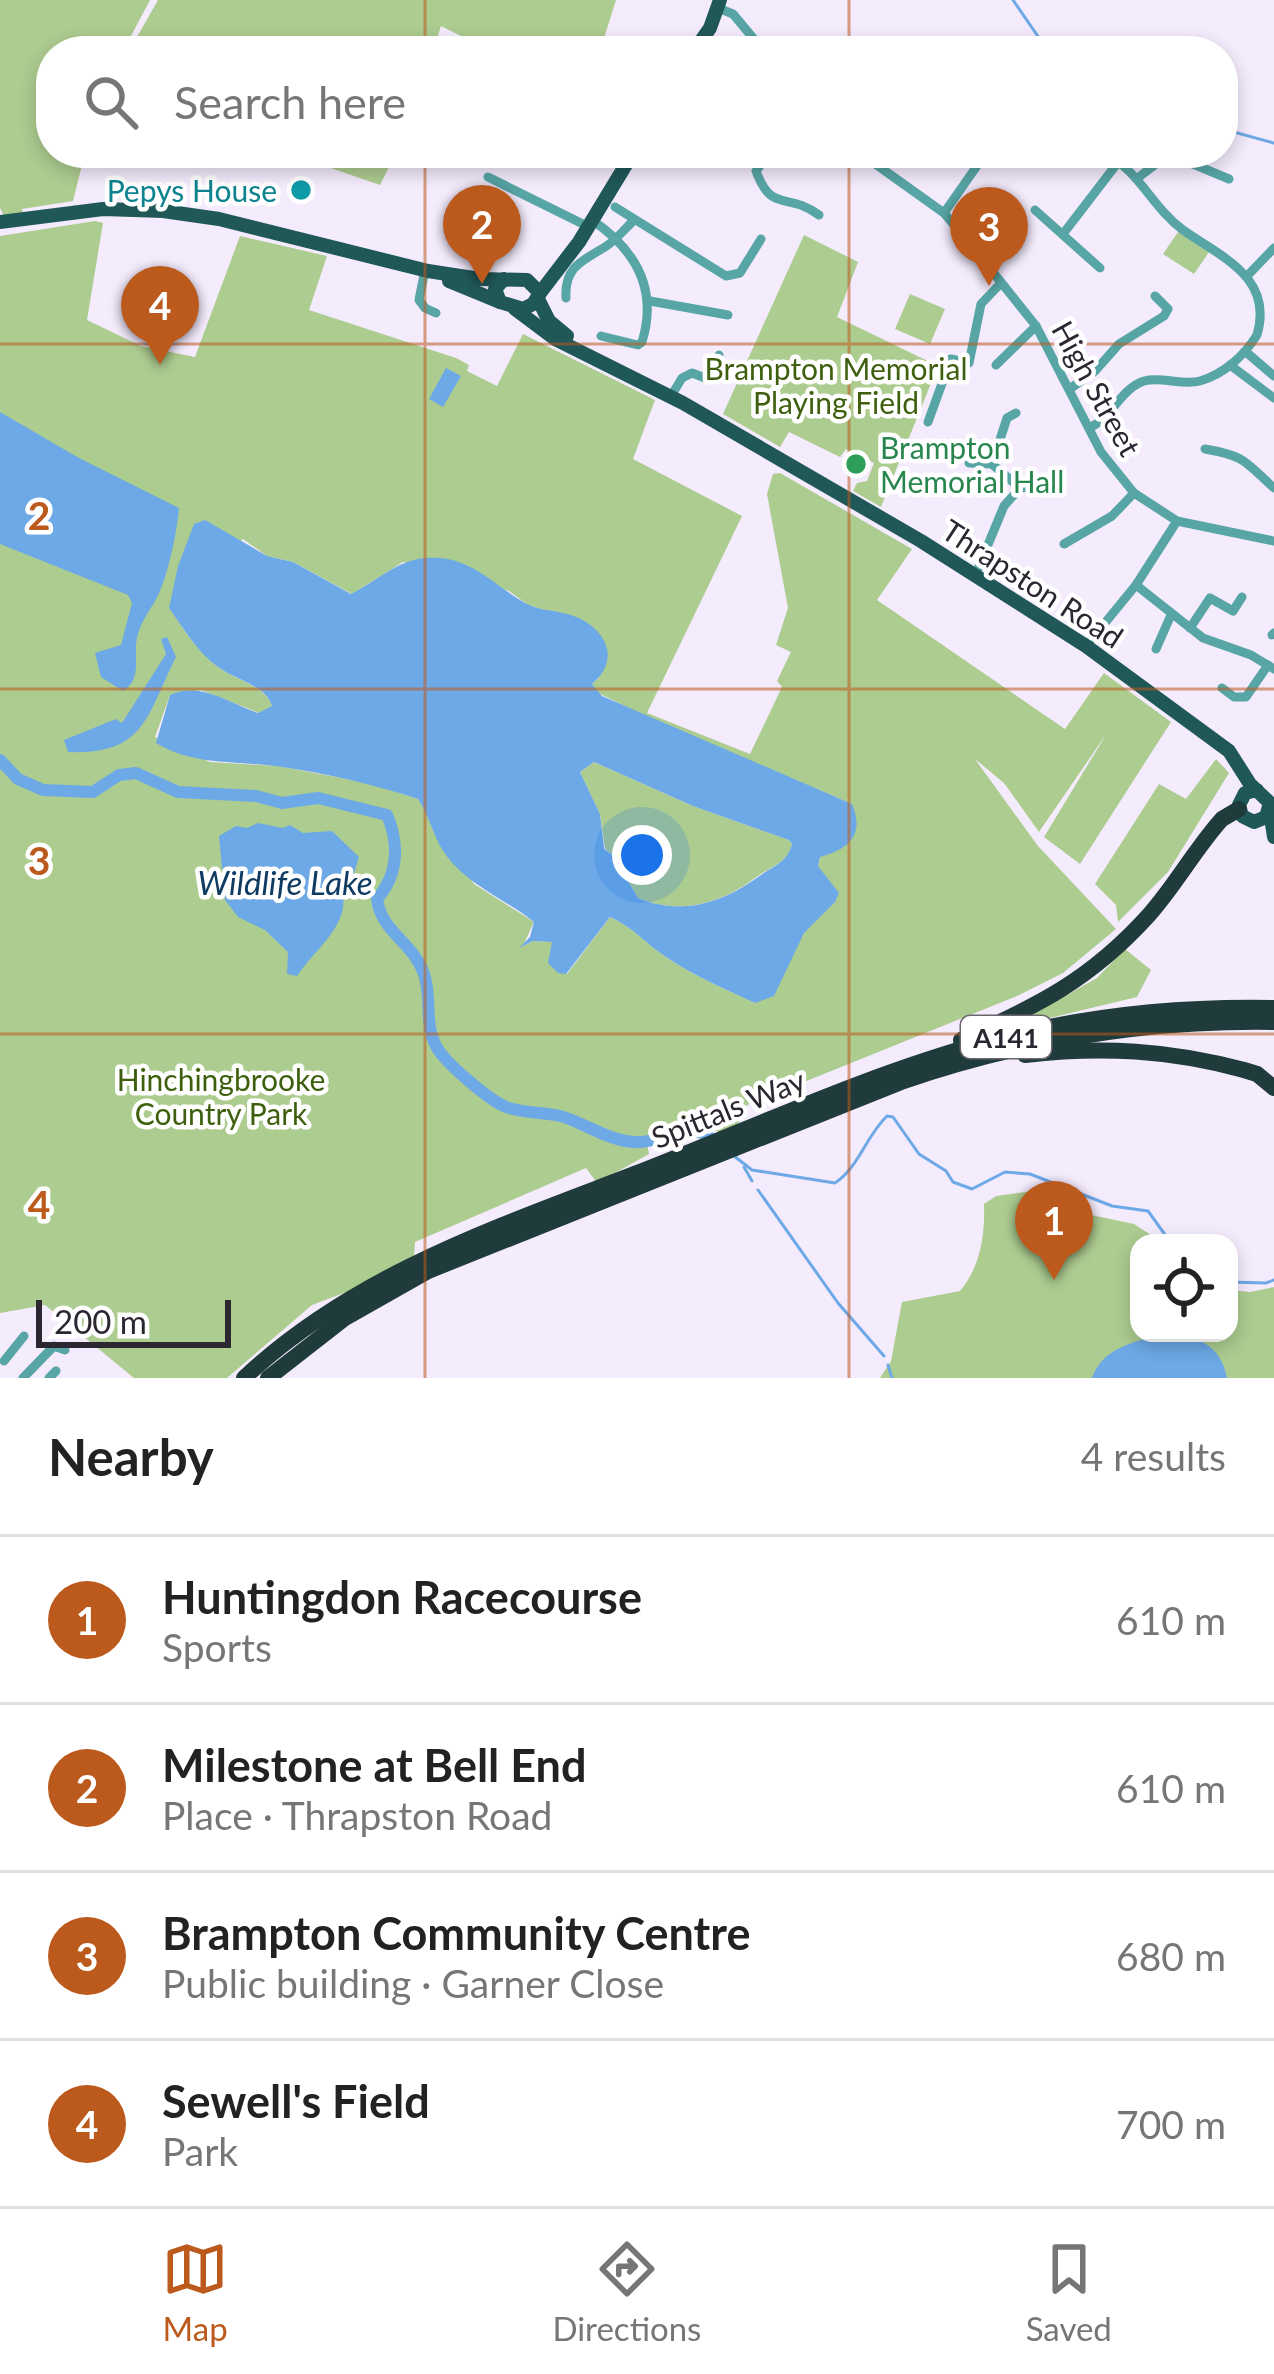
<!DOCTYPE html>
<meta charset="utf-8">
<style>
:root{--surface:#fff;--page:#f6f6f6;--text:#222;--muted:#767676;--line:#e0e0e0;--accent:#bc5a1d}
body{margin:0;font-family:Lato,sans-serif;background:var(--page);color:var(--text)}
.controls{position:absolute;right:36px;bottom:36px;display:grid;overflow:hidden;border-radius:24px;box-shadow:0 6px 18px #0003}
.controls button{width:108px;height:108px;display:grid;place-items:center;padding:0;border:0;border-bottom:3px solid var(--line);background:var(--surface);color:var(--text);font:60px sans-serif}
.scale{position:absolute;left:36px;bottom:30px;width:195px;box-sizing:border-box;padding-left:12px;border:6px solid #2c2631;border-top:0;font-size:33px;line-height:42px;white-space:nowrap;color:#2c2631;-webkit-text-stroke:9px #fff;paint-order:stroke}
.you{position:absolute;left:642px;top:855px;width:42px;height:42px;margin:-30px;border:9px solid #fff;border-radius:50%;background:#1a73e8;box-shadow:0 0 0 18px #1a73e833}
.badge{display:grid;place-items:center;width:78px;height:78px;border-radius:50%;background:var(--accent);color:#fff;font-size:39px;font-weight:700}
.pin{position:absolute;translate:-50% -99px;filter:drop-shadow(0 3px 6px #0008)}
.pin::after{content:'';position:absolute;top:63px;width:42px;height:36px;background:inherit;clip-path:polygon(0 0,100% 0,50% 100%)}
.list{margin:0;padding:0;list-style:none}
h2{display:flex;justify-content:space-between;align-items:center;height:156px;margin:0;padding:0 48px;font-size:51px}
h2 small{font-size:39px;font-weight:400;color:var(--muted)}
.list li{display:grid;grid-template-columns:78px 1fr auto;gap:36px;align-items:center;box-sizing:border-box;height:168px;padding:0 48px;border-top:3px solid var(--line)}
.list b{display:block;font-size:45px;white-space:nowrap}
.list p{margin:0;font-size:39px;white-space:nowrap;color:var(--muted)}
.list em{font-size:39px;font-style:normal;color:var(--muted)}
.icon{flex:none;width:66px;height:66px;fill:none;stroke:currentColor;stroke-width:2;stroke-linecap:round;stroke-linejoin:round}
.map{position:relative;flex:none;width:1274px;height:1378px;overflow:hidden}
.search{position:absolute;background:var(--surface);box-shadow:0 6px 18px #0003;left:36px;right:36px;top:36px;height:132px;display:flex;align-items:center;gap:30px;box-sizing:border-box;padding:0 42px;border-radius:48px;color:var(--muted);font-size:45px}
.sheet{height:828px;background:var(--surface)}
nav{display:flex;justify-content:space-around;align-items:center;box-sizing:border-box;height:168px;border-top:3px solid var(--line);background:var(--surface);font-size:33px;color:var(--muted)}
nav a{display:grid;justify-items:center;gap:6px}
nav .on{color:var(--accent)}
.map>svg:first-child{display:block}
.green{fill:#adcc90;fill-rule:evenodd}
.water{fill:#6da9e7;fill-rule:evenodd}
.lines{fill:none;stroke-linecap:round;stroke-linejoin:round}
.stream{stroke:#6da9e7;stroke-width:3}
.river{stroke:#6da9e7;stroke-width:12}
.minor{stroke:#58a5a5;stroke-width:9}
.major{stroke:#205858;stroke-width:14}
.highway{stroke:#1f3b3b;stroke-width:16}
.grid{fill:none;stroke:#bc5a1d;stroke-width:3;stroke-opacity:0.55}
.culture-dot{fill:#0f9aa8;stroke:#fff;stroke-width:4.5}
.leisure-dot{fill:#2e9e5b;stroke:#fff;stroke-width:4.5}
.labels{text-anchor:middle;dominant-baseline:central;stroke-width:9;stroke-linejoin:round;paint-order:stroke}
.shield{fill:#fff;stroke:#6b676f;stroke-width:3}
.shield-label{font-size:27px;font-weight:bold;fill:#2c2631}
.culture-label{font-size:30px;fill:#0d838f;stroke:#fff;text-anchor:end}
.park-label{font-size:30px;fill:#3e5f0e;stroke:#fff}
.street-label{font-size:30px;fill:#2c2631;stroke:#fff}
.leisure-label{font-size:30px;fill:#27864d;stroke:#fff;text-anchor:start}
.water-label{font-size:33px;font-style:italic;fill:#0f3a62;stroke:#fff}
.grid-label{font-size:39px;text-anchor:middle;font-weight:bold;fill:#bc5a1d;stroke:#fff;stroke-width:9;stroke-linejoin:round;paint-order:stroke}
</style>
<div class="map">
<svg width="1274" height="1378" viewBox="0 0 1274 1378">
<rect width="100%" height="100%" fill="#f4ebfd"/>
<g class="green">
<path d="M0 0H150L123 51H51V153H85L73 201 22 209 23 213 4 216 0 208Z"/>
<path d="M158 0H616L600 51H491L441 26 433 51H129Z"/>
<path d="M287 153H396L380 185Z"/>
<path d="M95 221 103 223 87 320 141 346 195 357 240 236 327 256 309 310 456 358 469 365 467 371 497 386 523 334 655 400 633 459 742 516 647 713 750 754 782 687 777 681 791 652 776 645 788 608 767 494 773 474 780 473 912 549 877 600 1065 729 1104 673 1171 722 1080 864 1044 837 1107 733 1039 832 1004 783 975 759 1038 846 1116 929 1063 973 1017 996 747 1105 738 1124 719 1132C692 1115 670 1120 646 1139L649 1154 597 1183 586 1168 415 1242 414 1256 360 1287 312 1305 227 1378H134L45 1305 0 1313V236ZM243 539 267 556 293 562 352 594 403 562 509 591 528 605 586 622 599 678 592 684 594 691 647 717 852 804 820 857 818 866 835 902 813 920 755 1003C725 989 694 976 666 957 646 944 633 927 610 917L567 974 553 942 533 941 523 946 534 922 474 884 418 799 373 784 278 766 210 762 155 737 170 695 201 690 259 713 272 706C265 685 234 680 217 666 199 652 184 632 173 612Z"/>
<path d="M1178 232 1209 252 1194 274 1163 254Z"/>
<path d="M804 235 858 262 837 317 938 366 881 507 853 491 857 483 867 481 874 463 846 449 840 457 789 432 780 447 723 414Z"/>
<path d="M910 294 945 309 930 344 895 329Z"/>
<path d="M1216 759 1229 773 1168 872 1118 922 1116 905 1095 884 1159 784 1186 799Z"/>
<path d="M594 762 693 806 789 840 792 844C787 863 774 865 758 876 722 903 682 916 638 898L613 855 605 849 600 814 580 772Z"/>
<path d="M1125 949 1151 970 1137 997 1029 1023 1026 1018 1097 978Z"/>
<path d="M1039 1190 1082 1213 1134 1224 1162 1242 1139 1243V1333H1229V1290L1250 1292 1274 1287V1378H880L891 1361 902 1302 960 1291C981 1266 985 1234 984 1204L996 1196Z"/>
</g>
<g class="water">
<path d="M446 368 461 376 443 407 429 399Z"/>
<path d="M0 412 79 458 179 508C177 533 167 582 154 603 147 614 140 624 137 638 133 658 143 678 123 691L101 677 95 653 121 645 132 603 128 595 0 544Z"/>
<path d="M205 520 267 556 293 562 351 594C377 581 397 560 426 558 469 554 492 584 525 603 539 611 556 610 571 615 604 626 623 658 592 684L602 696 852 804C865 835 849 849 820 857L818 866 839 893 835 902 804 933 774 996 755 1003C725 989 694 976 666 957 646 944 633 927 610 917L566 974 558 973 548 963 552 942 533 941 519 948 530 937 534 922C504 898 466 885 443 851 433 835 429 815 418 799 373 784 328 774 282 767 238 760 196 767 156 743L170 695C200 681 229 703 258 713L272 706C266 685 235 680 218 667 197 652 184 629 169 608L178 566 194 524ZM594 762 693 806 789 840 792 844C787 863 773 866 758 877 722 903 682 916 638 898L613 855 604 849 600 814 580 772Z"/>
<path d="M167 637 176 657C146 717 145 755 68 752L64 740 116 719 122 723 166 654 161 639Z"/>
<path d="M258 823 283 828 290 825 303 833 332 831 359 857 350 886 343 894C348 927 315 949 297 976L287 974 288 952 265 930 238 917 225 900 219 836 236 826 247 828Z"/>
<path d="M1158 1335C1192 1335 1220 1340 1227 1378H1092C1102 1349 1131 1343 1158 1335Z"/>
</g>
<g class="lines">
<g class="stream">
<path d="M1013 0 1048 51"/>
<path d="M1223 129 1274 143"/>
<path d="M734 1156 752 1170 835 1183C859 1167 866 1136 887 1116L893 1117 919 1154 946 1171 953 1182 972 1189 1005 1172 1030 1174 1112 1206 1148 1211 1171 1243"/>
<path d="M744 1167 752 1181"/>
<path d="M758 1190 838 1303 884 1356"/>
<path d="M1229 1282 1266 1283 1274 1280"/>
<path d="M888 1365 892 1378"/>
</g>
<path class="river" d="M0 760 18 779 43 790 93 792 119 775 136 773 178 792 256 796 282 803 318 798 387 815C399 843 399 874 377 899 381 932 413 942 424 974 432 997 424 1023 436 1046 444 1062 489 1100 506 1107 522 1113 543 1112 560 1116 585 1122 617 1148 648 1141 676 1135 685 1118 716 1142"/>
<g class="minor">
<path d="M718 8 733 14 764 51"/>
<path d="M770 153 756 171C772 214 786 191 819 215"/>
<path d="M860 153 944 213 973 247 1036 326 1101 452 1134 493 1177 521 1274 541"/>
<path d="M488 177 589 227"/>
<path d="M1139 177 1169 154 1229 179"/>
<path d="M615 207 726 276 740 273 761 239"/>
<path d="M1035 210 1100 268"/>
<path d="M944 213 986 153"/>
<path d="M592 220C636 250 658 290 642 342L638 345 601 336"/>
<path d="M1063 234 1119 161"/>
<path d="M425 270 419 300 425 308 436 313"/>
<path d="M1249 274 1274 248"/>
<path d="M566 298C564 267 582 261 605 247 615 241 625 229 634 220"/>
<path d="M650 301 728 315"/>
<path d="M1246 352 1274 376"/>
<path d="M996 365 1036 326"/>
<path d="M1230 365 1274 398"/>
<path d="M1071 388 1095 371 1119 344 1164 316 1168 309 1155 296"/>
<path d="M671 396 682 378 692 373 705 378 719 355"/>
<path d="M928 422 951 359 969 363 981 304 1001 283"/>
<path d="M1089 428C1113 417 1120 389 1144 381 1162 376 1182 386 1200 381 1224 374 1244 356 1257 335 1274 277 1221 257 1183 230 1152 207 1140 172 1105 153"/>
<path d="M1205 449C1246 456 1245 462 1274 488"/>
<path d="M969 463 992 464"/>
<path d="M1020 488 1030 487 1040 478"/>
<path d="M1064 544 1112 516 1134 493"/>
<path d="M975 576 1004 506 1020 488 992 464 1007 418 1016 413"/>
<path d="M1136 585 1203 638 1251 655 1274 669"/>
<path d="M1190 628 1210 598 1233 611 1242 597"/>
<path d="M1272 635 1274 633"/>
<path d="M1086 646 1136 585 1177 521"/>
<path d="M1156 649 1171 615"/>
<path d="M1222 688 1234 697H1246L1268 665"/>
<path d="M4 1361 24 1336"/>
<path d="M23 1378 54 1346 65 1350"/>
<path d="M49 1378 56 1371"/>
</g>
<g class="major">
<path d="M694 51 710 28 720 0"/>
<path d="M0 222 103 209 163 211 219 219 428 271 480 279 527 280 540 293 533 304 523 309 500 302 495 289 504 279"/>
<path d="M449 281 500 302"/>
<path d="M540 293 579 242 633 153"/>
<path d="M538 299 549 321 567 336"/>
<path d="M515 309 555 339 683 403 921 541 1086 646 1229 751 1250 784 1270 803 1266 817 1254 822 1242 816 1239 805 1245 793 1257 790"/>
<path d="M1270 811 1274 837"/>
</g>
<g class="highway">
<path d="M961 1040C1037 1006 1090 980 1148 916 1175 886 1195 849 1222 819L1239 809"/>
<path d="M1025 1055C1102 1046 1170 1050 1244 1070L1257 1074 1274 1088"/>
<path d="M244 1378C357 1272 503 1225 645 1170 757 1126 869 1074 986 1042 1080 1016 1177 1006 1274 1008"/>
<path d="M268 1378 345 1318 428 1271 901 1082C1023 1040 1145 1020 1274 1022"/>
</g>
</g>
<path class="grid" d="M425 0V51M849 0V51M425 153V1378M849 153V1378M0 344H1274M0 689H1274M0 1034H1274"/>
<circle class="culture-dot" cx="301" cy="190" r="12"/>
<circle class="leisure-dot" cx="856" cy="464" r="12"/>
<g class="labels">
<rect class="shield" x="961" y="1016" width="90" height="42" rx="9"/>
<g class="shield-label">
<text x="1006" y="1037">A141</text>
</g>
<g class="culture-label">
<text x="277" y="190">Pepys House</text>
</g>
<g class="park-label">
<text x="836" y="368">Brampton Memorial<tspan x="836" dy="34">Playing Field</tspan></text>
<text x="221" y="1079">Hinchingbrooke<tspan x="221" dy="34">Country Park</tspan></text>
</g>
<g class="street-label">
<text transform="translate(1097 388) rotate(61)">High Street</text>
<text transform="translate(1033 583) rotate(33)">Thrapston Road</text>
<text transform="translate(728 1108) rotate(-22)">Spittals Way</text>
</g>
<g class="leisure-label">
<text x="880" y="447">Brampton<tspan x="880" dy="34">Memorial Hall</tspan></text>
</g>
<g class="water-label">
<text x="285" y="882">Wildlife Lake</text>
</g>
</g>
<g class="grid-label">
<text x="39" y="530">2</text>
<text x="39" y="875">3</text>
<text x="39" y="1219">4</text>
</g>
</svg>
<div class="controls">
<button><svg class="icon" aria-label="locate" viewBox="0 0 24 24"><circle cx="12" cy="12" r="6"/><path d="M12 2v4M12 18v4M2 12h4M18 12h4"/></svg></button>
</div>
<div class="scale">200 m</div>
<div class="you"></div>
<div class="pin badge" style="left:1054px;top:1280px">1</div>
<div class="pin badge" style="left:482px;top:284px">2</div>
<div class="pin badge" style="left:989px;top:286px">3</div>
<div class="pin badge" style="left:160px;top:365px">4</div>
<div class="search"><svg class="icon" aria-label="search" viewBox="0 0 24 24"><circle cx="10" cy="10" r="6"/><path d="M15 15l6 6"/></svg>Search here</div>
</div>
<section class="sheet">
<h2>Nearby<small>4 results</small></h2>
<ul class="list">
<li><span class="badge">1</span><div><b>Huntingdon Racecourse</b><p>Sports</p></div><em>610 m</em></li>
<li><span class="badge">2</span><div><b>Milestone at Bell End</b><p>Place · Thrapston Road</p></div><em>610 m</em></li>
<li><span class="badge">3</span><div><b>Brampton Community Centre</b><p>Public building · Garner Close</p></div><em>680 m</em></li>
<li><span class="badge">4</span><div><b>Sewell's Field</b><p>Park</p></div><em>700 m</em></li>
</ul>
</section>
<nav>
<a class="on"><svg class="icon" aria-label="map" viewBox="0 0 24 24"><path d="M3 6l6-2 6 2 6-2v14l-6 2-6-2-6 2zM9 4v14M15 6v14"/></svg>Map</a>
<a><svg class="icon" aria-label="directions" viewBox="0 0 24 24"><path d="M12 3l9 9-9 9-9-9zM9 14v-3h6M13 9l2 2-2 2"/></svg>Directions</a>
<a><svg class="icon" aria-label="saved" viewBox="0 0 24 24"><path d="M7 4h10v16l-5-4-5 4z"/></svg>Saved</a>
</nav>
